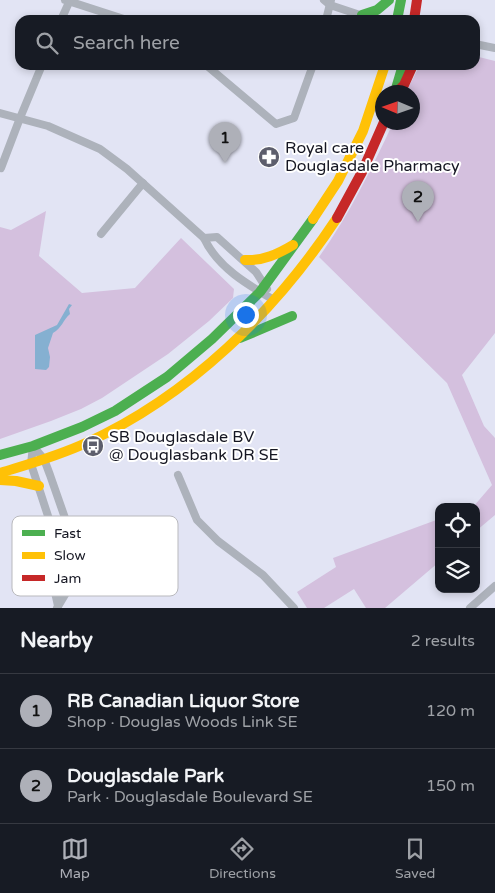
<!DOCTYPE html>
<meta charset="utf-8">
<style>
:root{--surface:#171b24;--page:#242831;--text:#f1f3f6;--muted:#9ea1a6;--line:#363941;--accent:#aeb0b8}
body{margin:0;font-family:"Varela Round",sans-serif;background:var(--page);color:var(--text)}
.controls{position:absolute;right:15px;bottom:15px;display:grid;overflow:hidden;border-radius:10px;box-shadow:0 2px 8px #0003}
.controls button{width:45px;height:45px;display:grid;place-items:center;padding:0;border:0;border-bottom:1px solid var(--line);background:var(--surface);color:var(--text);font:25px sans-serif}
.compass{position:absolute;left:375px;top:85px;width:45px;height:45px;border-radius:50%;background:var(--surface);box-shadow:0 2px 8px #0003;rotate:272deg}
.you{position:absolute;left:245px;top:314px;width:18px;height:18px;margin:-12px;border:4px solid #fff;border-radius:50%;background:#1a73e8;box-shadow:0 0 0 8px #1a73e833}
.badge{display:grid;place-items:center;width:32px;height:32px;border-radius:50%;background:var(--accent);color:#111;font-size:16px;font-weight:700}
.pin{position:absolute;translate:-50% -41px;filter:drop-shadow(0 1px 2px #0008)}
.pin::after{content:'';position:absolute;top:26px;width:18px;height:15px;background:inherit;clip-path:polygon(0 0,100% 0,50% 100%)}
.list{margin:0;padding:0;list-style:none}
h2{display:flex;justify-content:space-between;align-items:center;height:65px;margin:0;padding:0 20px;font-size:21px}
h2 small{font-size:16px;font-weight:400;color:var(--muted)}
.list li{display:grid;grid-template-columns:32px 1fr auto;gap:15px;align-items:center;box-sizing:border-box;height:75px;padding:0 20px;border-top:1px solid var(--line)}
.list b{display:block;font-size:19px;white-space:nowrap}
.list p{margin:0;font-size:16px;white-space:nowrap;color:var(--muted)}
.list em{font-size:16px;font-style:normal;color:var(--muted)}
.icon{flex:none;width:28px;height:28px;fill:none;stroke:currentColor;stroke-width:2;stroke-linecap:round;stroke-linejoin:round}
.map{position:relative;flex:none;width:495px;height:608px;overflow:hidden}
.search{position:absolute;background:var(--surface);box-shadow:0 2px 8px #0003;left:15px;right:15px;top:15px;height:55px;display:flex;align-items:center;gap:12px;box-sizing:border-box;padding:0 18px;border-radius:15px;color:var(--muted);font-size:19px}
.sheet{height:215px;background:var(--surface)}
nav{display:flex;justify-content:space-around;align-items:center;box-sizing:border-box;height:70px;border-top:1px solid var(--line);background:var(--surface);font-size:14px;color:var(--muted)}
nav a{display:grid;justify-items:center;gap:2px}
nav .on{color:var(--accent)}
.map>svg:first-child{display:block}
.green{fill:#d4c0de}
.water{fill:#85b0d1}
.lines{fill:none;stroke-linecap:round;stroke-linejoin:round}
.street{stroke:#adb2bb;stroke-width:8}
.fast{stroke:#4caf50;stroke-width:10}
.slow{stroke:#ffc107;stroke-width:10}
.jam{stroke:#c62828;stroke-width:10}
.labels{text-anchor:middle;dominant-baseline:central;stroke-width:4;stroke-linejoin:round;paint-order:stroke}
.poi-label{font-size:16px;fill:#151622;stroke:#fff;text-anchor:start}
.key{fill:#fff;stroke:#b9b9bd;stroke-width:1}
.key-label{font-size:14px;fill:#151622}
</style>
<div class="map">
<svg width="495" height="608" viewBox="0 0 495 608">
<rect width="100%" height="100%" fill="#e2e4f4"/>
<g class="green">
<path d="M475 56 495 61V333L462 375 484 426 495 438V515L476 531V507H473L492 485 447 383 319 257C349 215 371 170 393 123L412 122V92H406L420 65H475Z"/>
<path d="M46 211 39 256 82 293 135 288 181 238 234 289 233 298 209 321 168 354 102 398 81 409 51 421 0 439V227L11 230Z"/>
<path d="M439 519V562L385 608H366L354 589 324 608H307L297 592 336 567 333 558Z"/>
</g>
<path class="water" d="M69 304 72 305 69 309 70 314C63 320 62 328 53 333L48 348 50 357 49 367 46 370 35 369V335L57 325Z"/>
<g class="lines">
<g class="street">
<path d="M65 0 127 20"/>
<path d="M324 0 330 5 375 20"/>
<path d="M61 20 70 0"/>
<path d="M326 20 331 0"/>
<path d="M475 44 495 48"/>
<path d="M206 65 276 124 294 118 313 65"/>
<path d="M0 113 48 126 100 149 127 169 204 238C217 267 248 285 274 300"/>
<path d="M1 168 20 118 42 65"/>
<path d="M101 234 143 183"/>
<path d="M204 238 217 237 256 272 267 289"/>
<path d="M33 446 44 459 50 475 65 518 69 537 71 560 69 588 57 608"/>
<path d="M33 446 31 464 49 519 54 542 55 563 54 588 58 606"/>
<path d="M178 475 197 520 218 541 263 575 294 608"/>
<path d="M470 608 495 586"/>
</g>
<g class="fast">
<path d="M362 15 377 10 389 0"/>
<path d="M397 20 401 0"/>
<path d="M395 92 403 65"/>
<path d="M240 338 292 316"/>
<path d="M0 455 33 446 82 427 115 411 167 377 212 339 260 292 313 219"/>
</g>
<g class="slow">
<path d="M313 219 338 181 363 131 385 65"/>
<path d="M245 260C263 261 278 254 293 245"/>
<path d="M0 473C29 464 58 456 86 443 189 396 275 312 337 218"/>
<path d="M0 480 16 481 39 486"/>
</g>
<g class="jam">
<path d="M414 20 417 0"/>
<path d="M397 92 404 85 413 65"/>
<path d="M337 218 362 172 384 122"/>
</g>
</g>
<defs>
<g id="pharmacy-disc" transform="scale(1.125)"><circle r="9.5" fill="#5d5e6c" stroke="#fff"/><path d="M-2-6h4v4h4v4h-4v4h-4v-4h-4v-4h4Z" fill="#fff"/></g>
<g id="bus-disc" transform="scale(1.125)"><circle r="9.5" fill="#5d5e6c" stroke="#fff"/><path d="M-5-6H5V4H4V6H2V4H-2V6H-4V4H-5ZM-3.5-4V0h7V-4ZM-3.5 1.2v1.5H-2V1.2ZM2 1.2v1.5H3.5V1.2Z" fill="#fff"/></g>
</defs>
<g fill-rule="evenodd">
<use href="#pharmacy-disc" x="269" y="157"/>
<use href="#bus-disc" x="93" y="446"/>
</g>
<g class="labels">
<g class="poi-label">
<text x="285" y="148">Royal care<tspan x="285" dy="18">Douglasdale Pharmacy</tspan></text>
<text x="109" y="437">SB Douglasdale BV<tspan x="109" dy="18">@ Douglasbank DR SE</tspan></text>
</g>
</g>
<rect x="12" y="516" width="166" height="80" rx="8" class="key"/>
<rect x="22" y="530" width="23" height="6" fill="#4caf50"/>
<rect x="22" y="552" width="23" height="7" fill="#ffc107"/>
<rect x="22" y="575" width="23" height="6" fill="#c62828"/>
<g class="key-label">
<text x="54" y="538">Fast</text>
<text x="54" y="560">Slow</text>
<text x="54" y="583">Jam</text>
</g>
</svg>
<div class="controls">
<button><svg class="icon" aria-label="locate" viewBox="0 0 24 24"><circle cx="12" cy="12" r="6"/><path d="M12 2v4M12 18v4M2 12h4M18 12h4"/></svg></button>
<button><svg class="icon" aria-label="layers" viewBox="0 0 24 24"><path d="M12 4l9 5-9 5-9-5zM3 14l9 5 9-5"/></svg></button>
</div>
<svg class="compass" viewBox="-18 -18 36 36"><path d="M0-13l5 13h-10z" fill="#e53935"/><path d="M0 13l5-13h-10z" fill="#9ea1a6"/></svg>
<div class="you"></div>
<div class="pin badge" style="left:225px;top:163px">1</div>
<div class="pin badge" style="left:418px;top:222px">2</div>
<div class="search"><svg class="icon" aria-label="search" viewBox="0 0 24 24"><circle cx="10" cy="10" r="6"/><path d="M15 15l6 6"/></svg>Search here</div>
</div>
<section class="sheet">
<h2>Nearby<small>2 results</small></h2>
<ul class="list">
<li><span class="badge">1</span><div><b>RB Canadian Liquor Store</b><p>Shop · Douglas Woods Link SE</p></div><em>120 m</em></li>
<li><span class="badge">2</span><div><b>Douglasdale Park</b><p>Park · Douglasdale Boulevard SE</p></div><em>150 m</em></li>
</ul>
</section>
<nav>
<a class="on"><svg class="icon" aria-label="map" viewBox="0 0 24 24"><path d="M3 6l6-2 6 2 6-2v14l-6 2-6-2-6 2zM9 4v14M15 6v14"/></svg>Map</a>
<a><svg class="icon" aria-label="directions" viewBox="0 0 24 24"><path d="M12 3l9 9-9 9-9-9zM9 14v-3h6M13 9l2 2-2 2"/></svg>Directions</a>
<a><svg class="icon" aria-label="saved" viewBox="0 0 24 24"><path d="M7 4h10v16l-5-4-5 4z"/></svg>Saved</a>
</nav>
